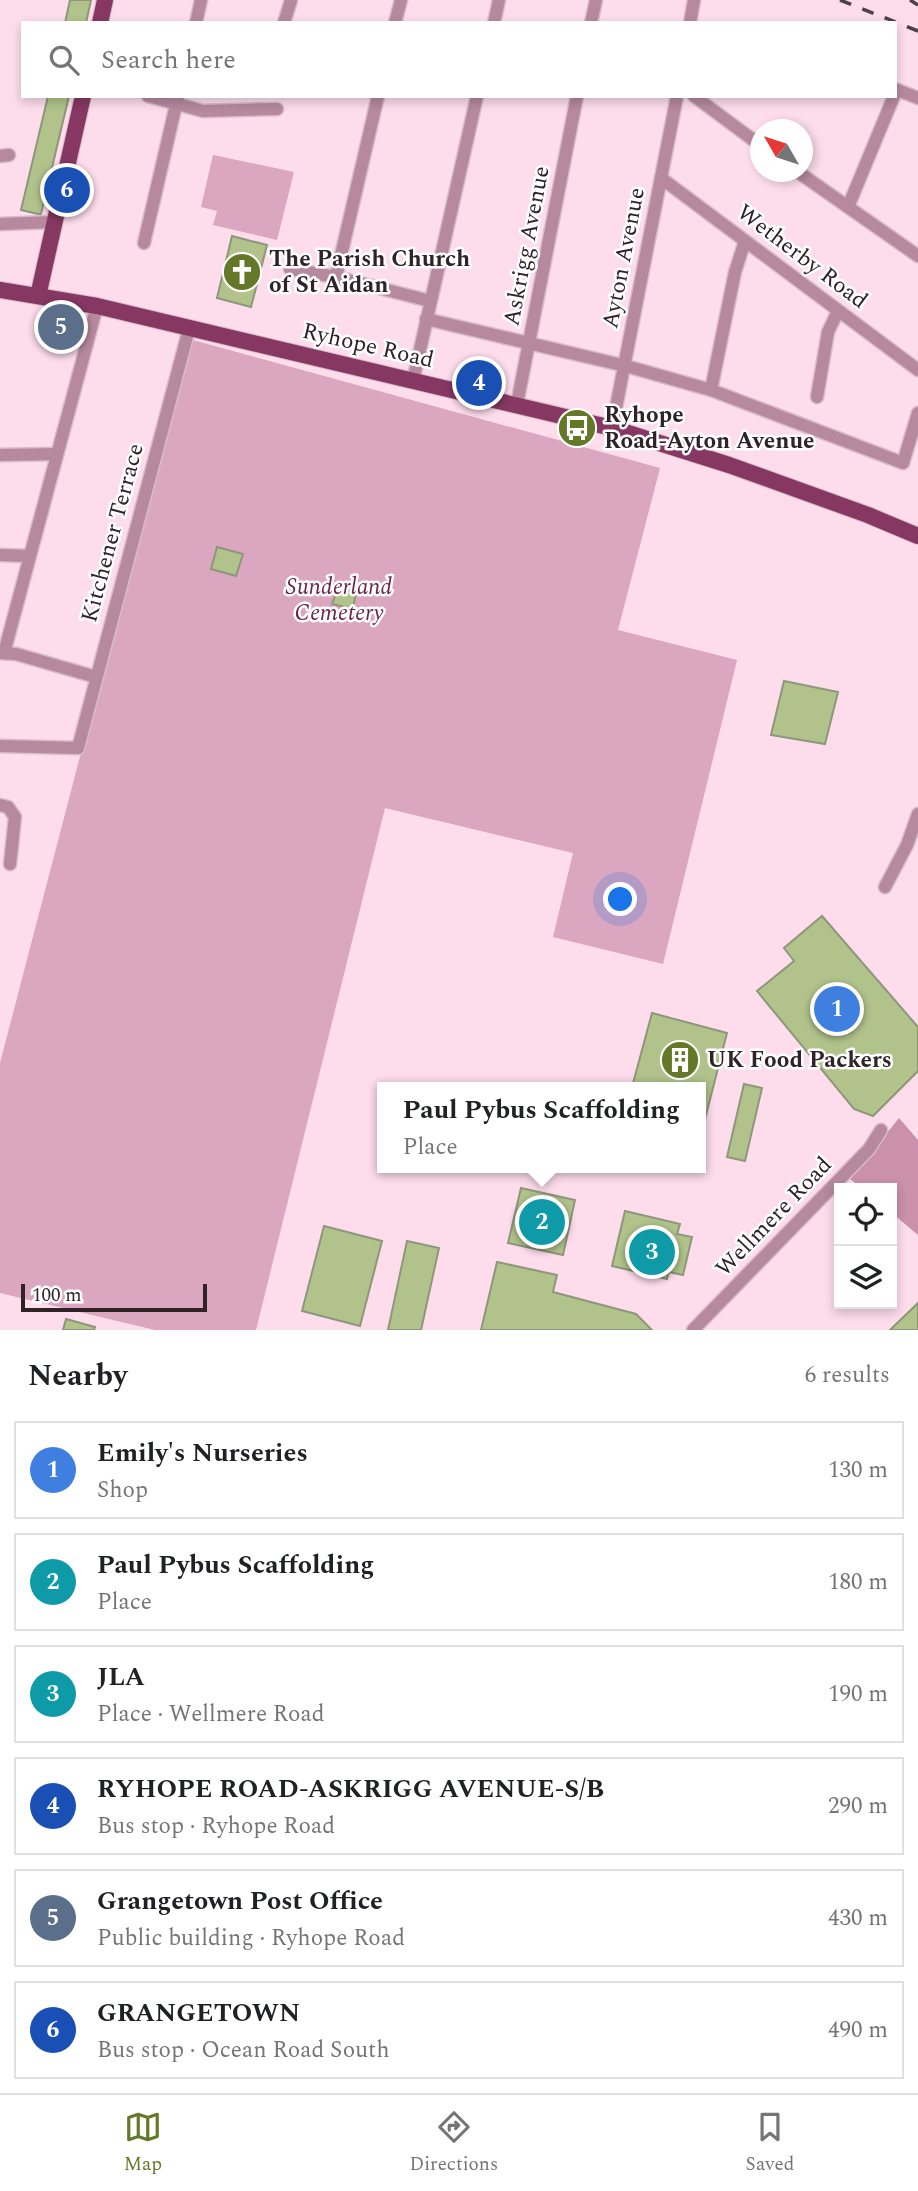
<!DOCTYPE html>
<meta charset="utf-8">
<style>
:root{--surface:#fff;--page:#f6f6f6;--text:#202124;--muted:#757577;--line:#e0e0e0;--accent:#647828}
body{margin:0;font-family:Spectral,serif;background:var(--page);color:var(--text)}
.controls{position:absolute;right:21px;bottom:21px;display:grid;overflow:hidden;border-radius:0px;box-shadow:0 4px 10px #0003}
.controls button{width:63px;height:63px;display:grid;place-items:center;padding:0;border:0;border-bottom:2px solid var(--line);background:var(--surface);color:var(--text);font:35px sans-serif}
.compass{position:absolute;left:750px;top:119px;width:63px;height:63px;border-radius:50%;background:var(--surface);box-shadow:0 4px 10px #0003;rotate:309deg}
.scale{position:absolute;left:21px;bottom:18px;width:186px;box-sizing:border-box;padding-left:7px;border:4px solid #2f2328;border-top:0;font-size:19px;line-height:24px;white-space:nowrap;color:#2f2328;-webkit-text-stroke:5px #fff;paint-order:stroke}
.you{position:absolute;left:621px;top:900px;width:24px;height:24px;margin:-18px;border:5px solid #fff;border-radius:50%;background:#1a73e8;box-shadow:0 0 0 10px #1a73e833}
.badge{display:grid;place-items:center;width:46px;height:46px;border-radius:50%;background:var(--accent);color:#fff;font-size:23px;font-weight:700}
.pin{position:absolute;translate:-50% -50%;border:4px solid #fff;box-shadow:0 2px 7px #0006}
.popup{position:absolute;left:377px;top:1082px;width:329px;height:91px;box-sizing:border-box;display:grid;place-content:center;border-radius:0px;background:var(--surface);filter:drop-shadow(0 2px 5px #0005);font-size:23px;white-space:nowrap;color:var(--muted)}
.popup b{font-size:26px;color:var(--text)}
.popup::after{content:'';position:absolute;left:50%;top:100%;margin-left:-14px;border:14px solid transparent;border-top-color:var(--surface)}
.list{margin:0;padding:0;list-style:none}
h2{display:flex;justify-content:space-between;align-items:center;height:91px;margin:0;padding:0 28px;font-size:30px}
h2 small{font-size:23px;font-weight:400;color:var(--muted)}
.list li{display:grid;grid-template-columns:46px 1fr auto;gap:21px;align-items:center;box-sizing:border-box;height:98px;margin:0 14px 14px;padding:0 14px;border:2px solid var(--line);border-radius:0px}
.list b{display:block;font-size:26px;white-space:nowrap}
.list p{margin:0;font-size:23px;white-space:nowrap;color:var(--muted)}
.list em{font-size:23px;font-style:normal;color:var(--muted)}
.icon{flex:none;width:38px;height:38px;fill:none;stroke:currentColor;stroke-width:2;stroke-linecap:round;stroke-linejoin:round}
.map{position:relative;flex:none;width:918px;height:1330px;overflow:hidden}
.search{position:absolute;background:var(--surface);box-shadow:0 4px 10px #0003;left:21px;right:21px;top:21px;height:77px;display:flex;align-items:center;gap:18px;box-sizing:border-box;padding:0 24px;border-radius:0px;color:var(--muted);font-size:26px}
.sheet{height:763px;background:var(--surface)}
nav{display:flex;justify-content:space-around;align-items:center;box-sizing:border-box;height:98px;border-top:2px solid var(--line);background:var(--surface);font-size:19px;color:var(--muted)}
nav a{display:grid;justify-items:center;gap:4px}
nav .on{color:var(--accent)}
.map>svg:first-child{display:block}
.green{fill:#dba6bf}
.forest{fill:#ca90ac}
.building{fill:#b1c38b;stroke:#8e977b;stroke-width:2}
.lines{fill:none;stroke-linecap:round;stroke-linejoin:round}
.minor-casing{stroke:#d8bbc8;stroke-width:15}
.major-casing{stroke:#d8bbc8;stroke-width:18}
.minor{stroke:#b6899e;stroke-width:12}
.major{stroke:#863863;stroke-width:16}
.rail{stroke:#4f3f46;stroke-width:3.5;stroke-dasharray:12 12;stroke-linecap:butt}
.labels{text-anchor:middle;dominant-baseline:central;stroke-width:5;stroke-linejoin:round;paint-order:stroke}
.street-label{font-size:23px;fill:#2f2328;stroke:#fff}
.poi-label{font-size:23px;font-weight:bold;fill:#2f2328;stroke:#fff;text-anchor:start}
.park-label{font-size:23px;font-style:italic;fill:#6a254c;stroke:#fff}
</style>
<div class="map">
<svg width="918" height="1330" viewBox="0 0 918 1330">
<rect width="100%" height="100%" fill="#fddceb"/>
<g class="green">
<path d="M213 155 294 172 277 240 213 225 217 211 201 207Z"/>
<path d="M189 339 660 468 618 630 737 660 663 964 553 937 573 853 385 808 256 1330H155L0 1293V1063Z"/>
</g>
<path class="forest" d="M899 1118 918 1140V1235L892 1213V1188H862L850 1179Z"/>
<g class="building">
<path d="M70 0H91L86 23H65Z"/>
<path d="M48 96H69L41 214H38L21 210Z"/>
<path d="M232 236 267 245 251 307 217 298Z"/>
<path d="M217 547 243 554 236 576 211 569Z"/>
<path d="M338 588 356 592 353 609 332 604Z"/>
<path d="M784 681 838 692 825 744 771 735Z"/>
<path d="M822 916 918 1027V1071L873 1116 854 1109 757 991 794 961 784 948Z"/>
<path d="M652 1013 727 1033 705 1119H701V1087H632Z"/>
<path d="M744 1084 762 1088 745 1161 727 1157Z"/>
<path d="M521 1188 575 1200 563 1255 508 1243Z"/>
<path d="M625 1211 680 1224 677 1234 692 1237 683 1275 669 1272 667 1279 612 1266Z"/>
<path d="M324 1226 382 1241 360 1326 302 1311Z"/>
<path d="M407 1241 439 1248 421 1330H388Z"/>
<path d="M497 1262 557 1275 553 1292 636 1314 652 1330H481Z"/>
<path d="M918 1303V1330H890Z"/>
<path d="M66 1319 95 1327 94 1330H63Z"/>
</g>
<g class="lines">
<g class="minor-casing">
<g id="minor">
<path d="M196 23 201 0"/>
<path d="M284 23 291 0"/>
<path d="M395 23 401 0"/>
<path d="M494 23 499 0"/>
<path d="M591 23 596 0"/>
<path d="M690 23 694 0"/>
<path d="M895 89 918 98"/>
<path d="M148 96 203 111 277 109"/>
<path d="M694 96 760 145"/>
<path d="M0 156 9 155"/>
<path d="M798 172 918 256"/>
<path d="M661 178 918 370"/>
<path d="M848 207 894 96"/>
<path d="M0 224 53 222"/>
<path d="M144 243 178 96"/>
<path d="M290 269 336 277 430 301"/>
<path d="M336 277 378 96"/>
<path d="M426 319 626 366 711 390 903 463 918 413"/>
<path d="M413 381 477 96"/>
<path d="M711 390 735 272 745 241"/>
<path d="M817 397 828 332 838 311"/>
<path d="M517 404 577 96"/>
<path d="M612 428 677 96"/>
<path d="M0 455 57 454"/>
<path d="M0 555 29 556"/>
<path d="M0 653 16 654 96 677"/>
<path d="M4 653 97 306"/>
<path d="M0 746 78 748 189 329"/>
<path d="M0 805 8 807 15 817 10 864"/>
<path d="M885 887 907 845 918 814"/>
<path d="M693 1330 869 1149 881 1130"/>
</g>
</g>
<g class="major-casing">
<g id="major">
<path d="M100 23 105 0"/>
<path d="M0 290 97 306 612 428 729 465 868 515 918 536"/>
<path d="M38 296 83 96"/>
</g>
</g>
<use href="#minor" class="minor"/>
<use href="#major" class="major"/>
<g class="rail">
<path d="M840 0 918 31"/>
<path d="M910 0 918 5"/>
</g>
</g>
<defs>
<g id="church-disc" transform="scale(2.0125)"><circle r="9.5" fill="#647828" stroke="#fff"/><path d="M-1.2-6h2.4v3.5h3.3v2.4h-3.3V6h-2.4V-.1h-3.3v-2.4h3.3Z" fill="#fff"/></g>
<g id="bus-disc" transform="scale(2.0125)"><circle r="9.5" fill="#647828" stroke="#fff"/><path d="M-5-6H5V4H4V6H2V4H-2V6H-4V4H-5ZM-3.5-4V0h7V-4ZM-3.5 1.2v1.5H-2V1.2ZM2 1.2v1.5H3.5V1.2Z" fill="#fff"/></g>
<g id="building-disc" transform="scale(2.0125)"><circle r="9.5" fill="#647828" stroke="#fff"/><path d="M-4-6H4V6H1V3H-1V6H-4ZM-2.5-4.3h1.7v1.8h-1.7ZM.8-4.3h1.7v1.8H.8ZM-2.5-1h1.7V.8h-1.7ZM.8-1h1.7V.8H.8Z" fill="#fff"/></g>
</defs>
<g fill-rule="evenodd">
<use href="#church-disc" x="242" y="272"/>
<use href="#bus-disc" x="577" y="428"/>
<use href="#building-disc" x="680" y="1060"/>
</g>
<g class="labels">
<g class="street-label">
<text transform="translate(527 246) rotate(-79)">Askrigg Avenue</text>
<text transform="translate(802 257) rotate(37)">Wetherby Road</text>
<text transform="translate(624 258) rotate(-79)">Ayton Avenue</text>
<text transform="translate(368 346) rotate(13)">Ryhope Road</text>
<text transform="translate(113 533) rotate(-75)">Kitchener Terrace</text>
<text transform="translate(774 1217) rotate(-46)">Wellmere Road</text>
</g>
<g class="poi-label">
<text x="269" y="259">The Parish Church<tspan x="269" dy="26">of St Aidan</tspan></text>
<text x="604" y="415">Ryhope<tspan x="604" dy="26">Road-Ayton Avenue</tspan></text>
<text x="707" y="1060">UK Food Packers</text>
</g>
<g class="park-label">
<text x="339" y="587">Sunderland<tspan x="339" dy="26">Cemetery</tspan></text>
</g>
</g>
</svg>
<div class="controls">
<button><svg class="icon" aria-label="locate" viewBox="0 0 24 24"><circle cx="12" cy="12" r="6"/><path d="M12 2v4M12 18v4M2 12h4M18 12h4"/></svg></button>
<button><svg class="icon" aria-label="layers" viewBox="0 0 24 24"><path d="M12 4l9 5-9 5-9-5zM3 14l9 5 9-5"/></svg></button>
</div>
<svg class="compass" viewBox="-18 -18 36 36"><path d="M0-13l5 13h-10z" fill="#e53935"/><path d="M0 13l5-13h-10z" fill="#757577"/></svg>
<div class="scale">100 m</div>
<div class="you"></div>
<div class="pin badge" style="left:837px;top:1009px;background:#3f7fe0">1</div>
<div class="pin badge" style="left:542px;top:1222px;background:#0f9aa8">2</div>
<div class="popup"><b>Paul Pybus Scaffolding</b>Place</div>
<div class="pin badge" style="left:652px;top:1252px;background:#0f9aa8">3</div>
<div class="pin badge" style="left:479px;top:383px;background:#1a4fb4">4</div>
<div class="pin badge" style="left:61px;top:327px;background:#5c6f8a">5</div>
<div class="pin badge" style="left:67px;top:190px;background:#1a4fb4">6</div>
<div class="search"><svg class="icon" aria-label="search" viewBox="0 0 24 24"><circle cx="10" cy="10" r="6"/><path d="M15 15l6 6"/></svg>Search here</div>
</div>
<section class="sheet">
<h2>Nearby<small>6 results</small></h2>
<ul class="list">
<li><span class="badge" style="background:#3f7fe0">1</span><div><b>Emily's Nurseries</b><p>Shop</p></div><em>130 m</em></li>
<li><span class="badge" style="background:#0f9aa8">2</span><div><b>Paul Pybus Scaffolding</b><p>Place</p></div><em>180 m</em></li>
<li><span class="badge" style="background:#0f9aa8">3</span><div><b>JLA</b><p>Place · Wellmere Road</p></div><em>190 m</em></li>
<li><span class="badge" style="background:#1a4fb4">4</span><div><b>RYHOPE ROAD-ASKRIGG AVENUE-S/B</b><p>Bus stop · Ryhope Road</p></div><em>290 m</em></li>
<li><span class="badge" style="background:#5c6f8a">5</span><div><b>Grangetown Post Office</b><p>Public building · Ryhope Road</p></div><em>430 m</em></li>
<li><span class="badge" style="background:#1a4fb4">6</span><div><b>GRANGETOWN</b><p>Bus stop · Ocean Road South</p></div><em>490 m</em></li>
</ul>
</section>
<nav>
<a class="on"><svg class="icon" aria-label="map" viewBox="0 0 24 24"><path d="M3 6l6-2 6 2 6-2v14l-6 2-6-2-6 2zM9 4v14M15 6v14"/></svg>Map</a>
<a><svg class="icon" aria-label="directions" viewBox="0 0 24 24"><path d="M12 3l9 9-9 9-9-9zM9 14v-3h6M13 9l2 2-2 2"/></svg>Directions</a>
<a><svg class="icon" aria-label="saved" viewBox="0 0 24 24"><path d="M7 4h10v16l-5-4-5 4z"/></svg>Saved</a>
</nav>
